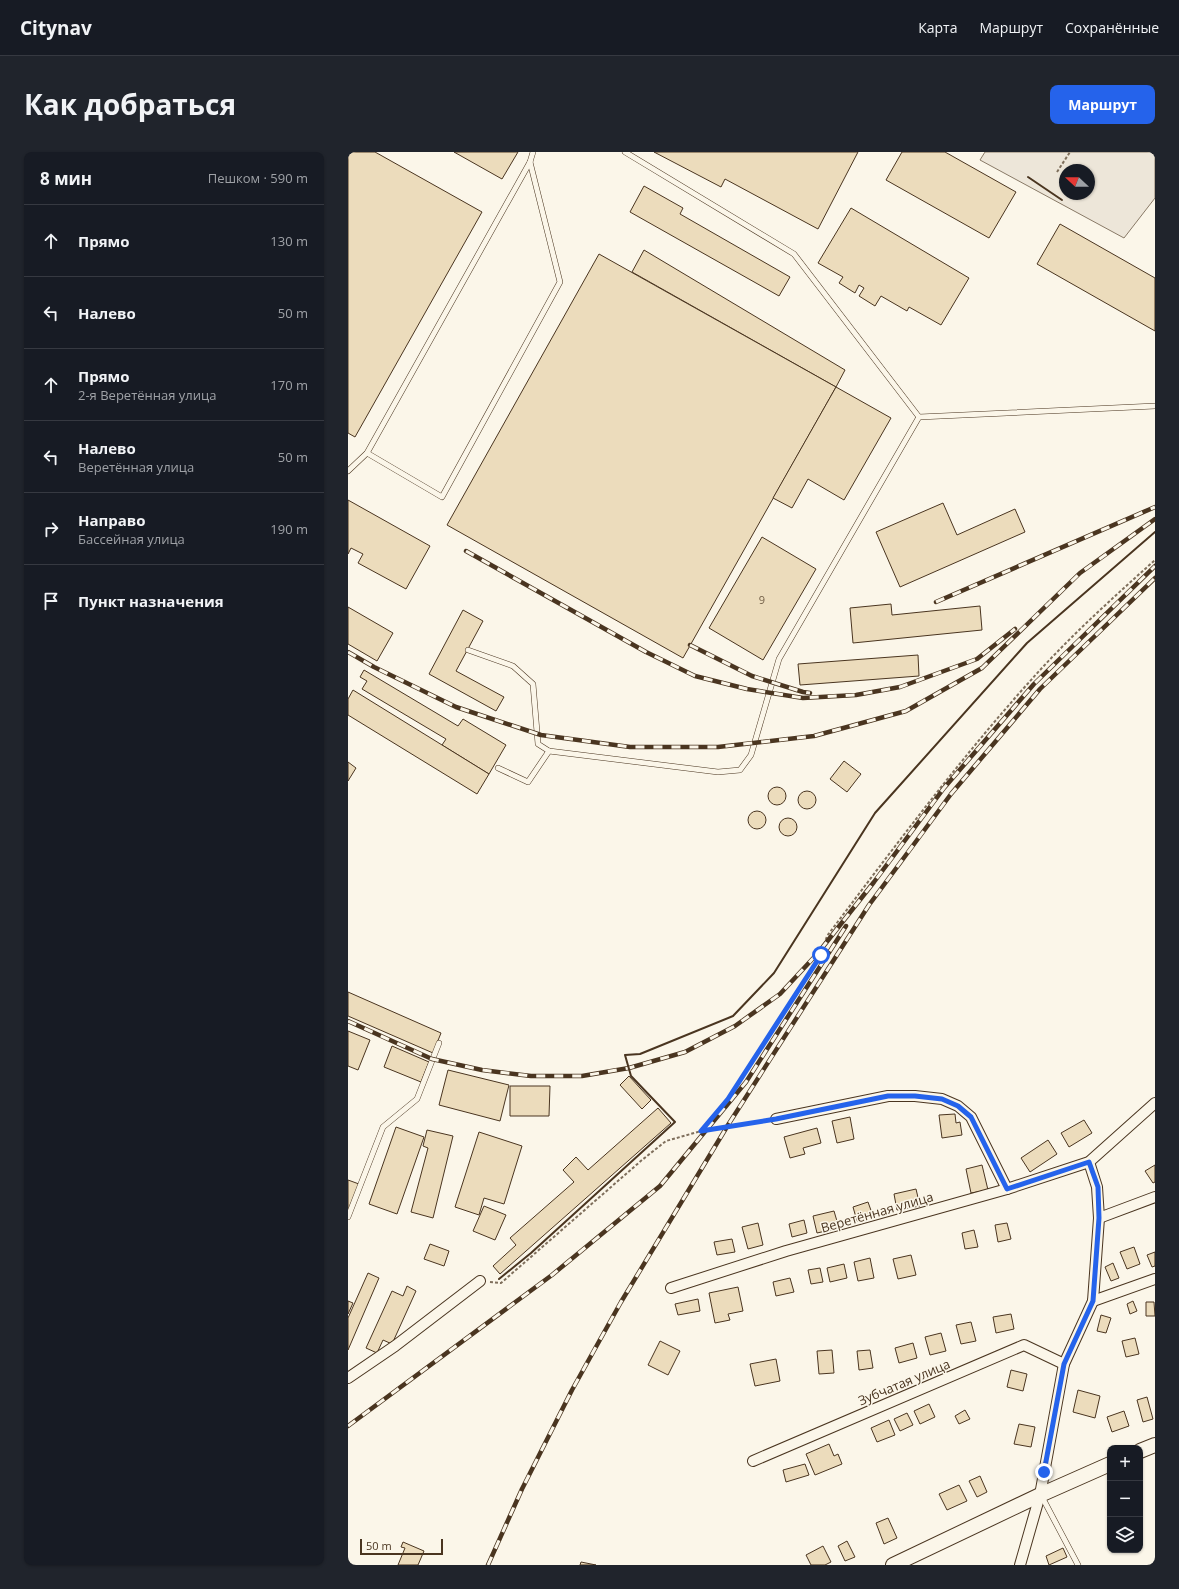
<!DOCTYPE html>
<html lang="ru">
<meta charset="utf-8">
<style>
:root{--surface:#171b24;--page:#20242c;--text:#f1f3f6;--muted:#9ea1a6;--line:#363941;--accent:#2563eb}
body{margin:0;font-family:"Open Sans",sans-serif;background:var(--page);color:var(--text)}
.controls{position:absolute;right:12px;bottom:12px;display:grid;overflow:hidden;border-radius:8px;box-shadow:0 1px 3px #0004}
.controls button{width:36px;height:36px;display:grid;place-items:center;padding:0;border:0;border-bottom:1px solid var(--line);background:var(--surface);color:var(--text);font:20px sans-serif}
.compass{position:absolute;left:711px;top:12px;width:36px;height:36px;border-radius:50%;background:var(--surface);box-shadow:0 1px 3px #0004;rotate:292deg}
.scale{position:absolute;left:12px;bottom:10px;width:83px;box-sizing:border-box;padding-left:4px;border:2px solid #4a3520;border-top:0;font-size:11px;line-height:14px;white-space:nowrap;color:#4a3520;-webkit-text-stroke:3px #fbf6e9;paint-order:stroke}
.stop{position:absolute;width:12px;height:12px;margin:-9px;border:3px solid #2563eb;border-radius:50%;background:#fff}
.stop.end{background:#2563eb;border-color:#fff;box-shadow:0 1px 4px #0008}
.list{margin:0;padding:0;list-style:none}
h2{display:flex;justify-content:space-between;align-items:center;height:52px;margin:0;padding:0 16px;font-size:17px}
h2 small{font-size:13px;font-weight:400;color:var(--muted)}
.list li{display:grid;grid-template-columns:26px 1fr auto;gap:12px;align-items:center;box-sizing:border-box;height:72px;padding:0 16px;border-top:1px solid var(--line)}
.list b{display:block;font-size:15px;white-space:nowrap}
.list p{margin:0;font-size:13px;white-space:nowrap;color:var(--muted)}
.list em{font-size:13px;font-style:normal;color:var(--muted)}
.icon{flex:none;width:22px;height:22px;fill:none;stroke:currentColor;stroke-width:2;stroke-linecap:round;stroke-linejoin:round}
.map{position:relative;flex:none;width:807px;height:1413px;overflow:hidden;border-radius:8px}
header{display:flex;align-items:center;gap:24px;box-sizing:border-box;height:56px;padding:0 20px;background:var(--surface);border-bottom:1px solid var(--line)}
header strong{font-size:19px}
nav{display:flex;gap:22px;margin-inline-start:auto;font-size:14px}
.intro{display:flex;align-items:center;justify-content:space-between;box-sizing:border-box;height:96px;padding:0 24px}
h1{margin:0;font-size:28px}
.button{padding:10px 18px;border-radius:8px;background:var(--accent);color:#fff;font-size:14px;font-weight:700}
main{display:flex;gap:24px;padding:0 24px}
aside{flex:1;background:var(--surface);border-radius:8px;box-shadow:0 1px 3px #0004}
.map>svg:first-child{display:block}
.green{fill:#ede6d9;stroke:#887966;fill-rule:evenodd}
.building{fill:#ecdcbc;stroke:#4a3520}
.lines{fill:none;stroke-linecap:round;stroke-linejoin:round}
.lane-casing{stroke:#4a3520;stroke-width:6}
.street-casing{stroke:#4a3520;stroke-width:12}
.secondary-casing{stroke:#4a3520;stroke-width:16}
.path{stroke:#7f6f5c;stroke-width:2;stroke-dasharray:3 2;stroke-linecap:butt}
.lane{stroke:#fbf6e9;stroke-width:5}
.street{stroke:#fbf6e9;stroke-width:10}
.secondary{stroke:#fbf6e9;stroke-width:14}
.rail-casing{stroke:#4a3520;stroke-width:4.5}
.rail{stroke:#fbf6e9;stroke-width:3;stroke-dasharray:9;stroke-linecap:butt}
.wall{stroke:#4a3520;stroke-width:2}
.route{stroke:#2563eb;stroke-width:5}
.labels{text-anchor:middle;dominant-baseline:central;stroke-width:3;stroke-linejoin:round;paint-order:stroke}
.number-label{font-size:11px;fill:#725f47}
.street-label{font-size:13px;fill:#4a3520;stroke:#fbf6e9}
</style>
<header>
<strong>Citynav</strong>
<nav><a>Карта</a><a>Маршрут</a><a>Сохранённые</a></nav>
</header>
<div class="intro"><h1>Как добраться</h1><a class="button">Маршрут</a></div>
<main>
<aside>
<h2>8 мин<small>Пешком · 590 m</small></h2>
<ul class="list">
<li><svg class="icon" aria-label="ahead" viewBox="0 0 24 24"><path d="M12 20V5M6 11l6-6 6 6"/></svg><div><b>Прямо</b></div><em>130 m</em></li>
<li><svg class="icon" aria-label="left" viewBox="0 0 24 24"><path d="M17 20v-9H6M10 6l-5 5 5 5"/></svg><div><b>Налево</b></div><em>50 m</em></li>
<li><svg class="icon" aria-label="ahead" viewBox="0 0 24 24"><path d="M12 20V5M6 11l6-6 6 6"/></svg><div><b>Прямо</b><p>2-я Веретённая улица</p></div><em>170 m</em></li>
<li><svg class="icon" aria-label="left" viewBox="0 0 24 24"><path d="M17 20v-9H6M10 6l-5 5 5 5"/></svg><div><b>Налево</b><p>Веретённая улица</p></div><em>50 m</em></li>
<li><svg class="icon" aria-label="right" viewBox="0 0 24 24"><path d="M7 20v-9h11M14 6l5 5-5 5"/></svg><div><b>Направо</b><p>Бассейная улица</p></div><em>190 m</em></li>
<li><svg class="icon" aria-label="arrive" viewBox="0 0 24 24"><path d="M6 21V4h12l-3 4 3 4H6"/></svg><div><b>Пункт назначения</b></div></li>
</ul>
</aside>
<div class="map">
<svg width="807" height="1413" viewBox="0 0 807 1413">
<rect width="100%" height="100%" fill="#fbf6e9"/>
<path class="green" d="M637 0H807V46L776 86 632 8ZM717 18H741V42H717Z"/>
<g class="building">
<path d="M0 0H27L134 60 7 285 0 281Z"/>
<path d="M106 0H170L154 27Z"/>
<path d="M306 0H510L470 77 377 27 373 35Z"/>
<path d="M554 0H597L668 40 641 86 538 28Z"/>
<path d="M296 34 335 56 332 62 442 125 431 144 282 60Z"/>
<path d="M503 56 621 126 593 173 561 155 559 159 533 144 527 154 511 144 516 136 511 133 507 141 491 131 495 125 470 111Z"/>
<path d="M712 72 807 126V179L689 112Z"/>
<path d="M296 98 497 218 488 235 284 120Z"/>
<path d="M251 102 488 235 335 506 99 373Z"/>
<path d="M488 235 543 266 496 348 460 327 444 356 425 346Z"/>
<path d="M0 348 82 394 58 437 10 411 15 402 3 396 0 402Z"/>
<path d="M595 351 609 383 667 357 677 380 552 435 528 380Z"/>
<path d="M414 385 468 417 415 508 361 476Z"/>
<path d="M543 452 544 463 632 454 634 478 505 491 502 456Z"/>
<path d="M0 455 45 481 29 509 0 492Z"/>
<path d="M115 458 135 469 108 519 156 545 148 559 81 522Z"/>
<path d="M570 503 571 524 452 533 450 512Z"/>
<path d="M16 518 110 574 115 567 158 593 141 622 94 593 98 587 14 537 19 529 12 525Z"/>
<path d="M5 538 141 622 129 642 0 563V547Z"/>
<path d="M496 609 513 622 499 640 482 627Z"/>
<path d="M0 610 8 616 0 629Z"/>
<circle cx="429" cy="644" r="9"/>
<circle cx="459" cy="648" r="9"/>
<circle cx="409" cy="668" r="9"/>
<circle cx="440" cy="675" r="9"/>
<path d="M0 840 93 881 85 901 0 864Z"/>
<path d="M0 879 22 888 10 918 0 914Z"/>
<path d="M44 894 81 910 73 930 36 915Z"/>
<path d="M100 918 161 933 152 969 91 953Z"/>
<path d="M281 924 303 948 294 957 272 933Z"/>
<path d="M162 934H202L201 964H162Z"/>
<path d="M310 956 323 971 152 1122 145 1114 168 1093 162 1086 226 1030 215 1018 228 1005 240 1018Z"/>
<path d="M607 962 608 971 612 970 614 983 594 986 591 963Z"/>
<path d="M502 965 506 987 489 991 484 969Z"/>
<path d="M736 968 744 981 721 995 713 981Z"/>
<path d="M48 975 76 985 49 1062 21 1052Z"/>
<path d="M469 976 473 991 455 996 457 1002 442 1006 436 985Z"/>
<path d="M79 978 105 984 85 1066 63 1060 80 996 75 994Z"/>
<path d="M131 980 174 994 156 1052 136 1046 131 1063 107 1055Z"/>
<path d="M700 988 709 1002 682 1020 673 1006Z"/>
<path d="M634 1013 640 1038 623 1041 618 1017Z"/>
<path d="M807 1013V1030L805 1031 797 1019Z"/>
<path d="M0 1028 11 1032 0 1062Z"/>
<path d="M568 1037 572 1054 549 1058 546 1042Z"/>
<path d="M520 1050 525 1064 509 1069 505 1055Z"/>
<path d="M136 1054 158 1063 147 1088 125 1079Z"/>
<path d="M486 1059 491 1076 469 1081 465 1064Z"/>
<path d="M456 1068 459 1081 444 1085 441 1072Z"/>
<path d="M410 1071 415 1093 400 1097 394 1075Z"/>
<path d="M659 1071 663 1087 650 1090 647 1073Z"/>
<path d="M626 1078 630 1095 617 1097 614 1081Z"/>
<path d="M384 1087 387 1100 369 1103 366 1090Z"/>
<path d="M82 1092 101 1099 96 1114 76 1107Z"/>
<path d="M786 1095 792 1112 779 1117 772 1100Z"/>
<path d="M807 1100V1114L804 1115 799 1103Z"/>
<path d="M563 1103 568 1123 550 1127 545 1107Z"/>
<path d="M522 1106 526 1126 510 1129 506 1110Z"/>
<path d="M765 1111 771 1126 763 1129 757 1115Z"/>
<path d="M496 1112 499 1126 482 1130 479 1116Z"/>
<path d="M472 1116 475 1130 463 1132 460 1118Z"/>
<path d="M20 1121 31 1126 0 1198V1166Z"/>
<path d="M442 1126 446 1140 428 1144 425 1130Z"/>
<path d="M59 1134 68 1139 44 1192 35 1188 29 1201 18 1196 44 1139 55 1144Z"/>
<path d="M390 1135 395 1159 380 1162 382 1168 367 1171 361 1141Z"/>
<path d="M350 1147 352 1159 330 1163 327 1152Z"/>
<path d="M0 1149 5 1151 0 1162Z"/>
<path d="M785 1149 789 1159 782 1162 779 1152Z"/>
<path d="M798 1150H806L807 1164H798Z"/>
<path d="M663 1162 666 1177 648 1181 645 1165Z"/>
<path d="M753 1163 763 1166 758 1181 749 1179Z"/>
<path d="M623 1170 628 1189 613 1192 608 1173Z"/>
<path d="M593 1181 598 1199 582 1203 577 1185Z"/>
<path d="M787 1186 791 1202 778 1205 774 1189Z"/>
<path d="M312 1189 332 1199 320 1223 300 1213Z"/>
<path d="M565 1191 569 1206 551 1211 547 1196Z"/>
<path d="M484 1198 486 1221 471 1222 469 1199Z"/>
<path d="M522 1198 525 1216 511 1218 509 1199Z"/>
<path d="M428 1207 432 1229 407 1234 402 1212Z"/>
<path d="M663 1218 679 1222 675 1239 659 1235Z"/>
<path d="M730 1238 752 1244 747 1266 725 1260Z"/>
<path d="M799 1245 805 1267 795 1270 789 1248Z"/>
<path d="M581 1252 587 1265 572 1272 566 1259Z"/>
<path d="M617 1258 622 1267 611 1272 607 1264Z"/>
<path d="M776 1259 781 1274 764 1280 759 1265Z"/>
<path d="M559 1261 565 1273 552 1279 546 1267Z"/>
<path d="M541 1268 547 1283 529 1290 523 1276Z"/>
<path d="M671 1272 687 1275 683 1295 666 1292Z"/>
<path d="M481 1292 486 1304 490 1302 494 1312 467 1323 458 1302Z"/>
<path d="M457 1312 461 1323 438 1330 435 1318Z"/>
<path d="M632 1324 639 1340 629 1345 621 1329Z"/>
<path d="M611 1333 619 1349 599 1358 591 1342Z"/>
<path d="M540 1366 549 1386 536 1392 528 1371Z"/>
<path d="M499 1389 507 1405 497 1409 490 1394Z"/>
<path d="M55 1390 76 1399 70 1413H50L57 1396 53 1395Z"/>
<path d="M475 1394 483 1410 477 1413H463L458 1403Z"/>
<path d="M715 1396 719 1405 701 1413 698 1404Z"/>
<path d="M233 1410 248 1413H232Z"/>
</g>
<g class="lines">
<g class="lane-casing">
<g id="lane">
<path d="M277 0 446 102 571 265 807 254"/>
<path d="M19 301 94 345 212 130 182 10 185 0"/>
<path d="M0 319 19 301 182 10"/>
<path d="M120 498 165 514 185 532 190 592 201 599"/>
<path d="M150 616 180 630 201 599 370 620 392 618 403 603 431 507 571 265"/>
<path d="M0 1065 35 975 69 947 91 891"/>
<path d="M693 1343 730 1413"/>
</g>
</g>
<g class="street-casing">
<g id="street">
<path d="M428 967 540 944H567L594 947 610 954 623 965 659 1037"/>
<path d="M751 1066 807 1045"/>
<path d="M323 1136 438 1099 659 1037 741 1010 807 951"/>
<path d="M745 1149 807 1127"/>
<path d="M0 1226 47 1194 132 1129"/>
<path d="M405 1309 676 1193 716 1212"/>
<path d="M672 1413 692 1343 716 1212 745 1149 751 1066 749 1035 741 1010"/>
</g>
</g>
<g class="secondary-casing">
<g id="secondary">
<path d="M792 1299 807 1293"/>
<path d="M545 1413 692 1343 762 1312"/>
</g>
</g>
<g class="path">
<path d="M709 20 722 0"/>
<path d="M418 969 353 979 380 947 409 903 473 803 479 784C548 693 616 601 693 517 729 478 768 443 807 408"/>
<path d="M142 1130 153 1131 294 1008 318 989 353 979"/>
</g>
<use href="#lane" class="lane"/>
<use href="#street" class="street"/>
<use href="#secondary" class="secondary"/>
<g class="rail-casing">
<g id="rail">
<path d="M118 399 298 500 347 524 399 537 455 546 508 543 552 535 629 507 667 477"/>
<path d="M588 450 807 355"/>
<path d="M342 493 404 524 455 540 462 541"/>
<path d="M0 500 26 515 108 555 193 583 282 595H370L466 584 558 559 634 516 732 421 807 367"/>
<path d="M0 869 84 907 134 918 183 924H234L281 916 337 900 387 874 432 842 470 801 526 730 596 636 686 532 807 414"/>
<path d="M0 1274 204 1123 312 1034 398 930 498 774"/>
<path d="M140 1413 174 1337 224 1238 273 1150 380 973 521 753 603 642 692 537 807 426"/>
</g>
</g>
<use href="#rail" class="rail"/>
<g class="wall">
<path d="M680 25 714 48"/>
<path d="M151 1127 183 1101 327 970 283 924 277 903 292 902 385 864 426 821 527 661 679 491 807 380"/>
</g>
</g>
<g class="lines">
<path class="route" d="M473 803 380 947 353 979 428 967 540 944H567L594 947 610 954 623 965 659 1037 741 1010 750 1035 751 1066 745 1149 716 1212 696 1320"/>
</g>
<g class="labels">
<g class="number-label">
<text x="414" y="447">9</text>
</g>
<g class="street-label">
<text transform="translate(529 1060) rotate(-16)">Веретённая улица</text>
<text transform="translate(556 1230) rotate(-23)">Зубчатая улица</text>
</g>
</g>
</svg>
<div class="controls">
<button>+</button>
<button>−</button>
<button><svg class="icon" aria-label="layers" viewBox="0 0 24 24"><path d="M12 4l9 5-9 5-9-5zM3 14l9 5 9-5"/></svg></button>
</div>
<svg class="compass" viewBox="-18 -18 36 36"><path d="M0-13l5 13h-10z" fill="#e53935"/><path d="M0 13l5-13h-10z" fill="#9ea1a6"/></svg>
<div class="scale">50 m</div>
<div class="stop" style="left:473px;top:803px"></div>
<div class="stop end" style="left:696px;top:1320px"></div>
</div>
</main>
